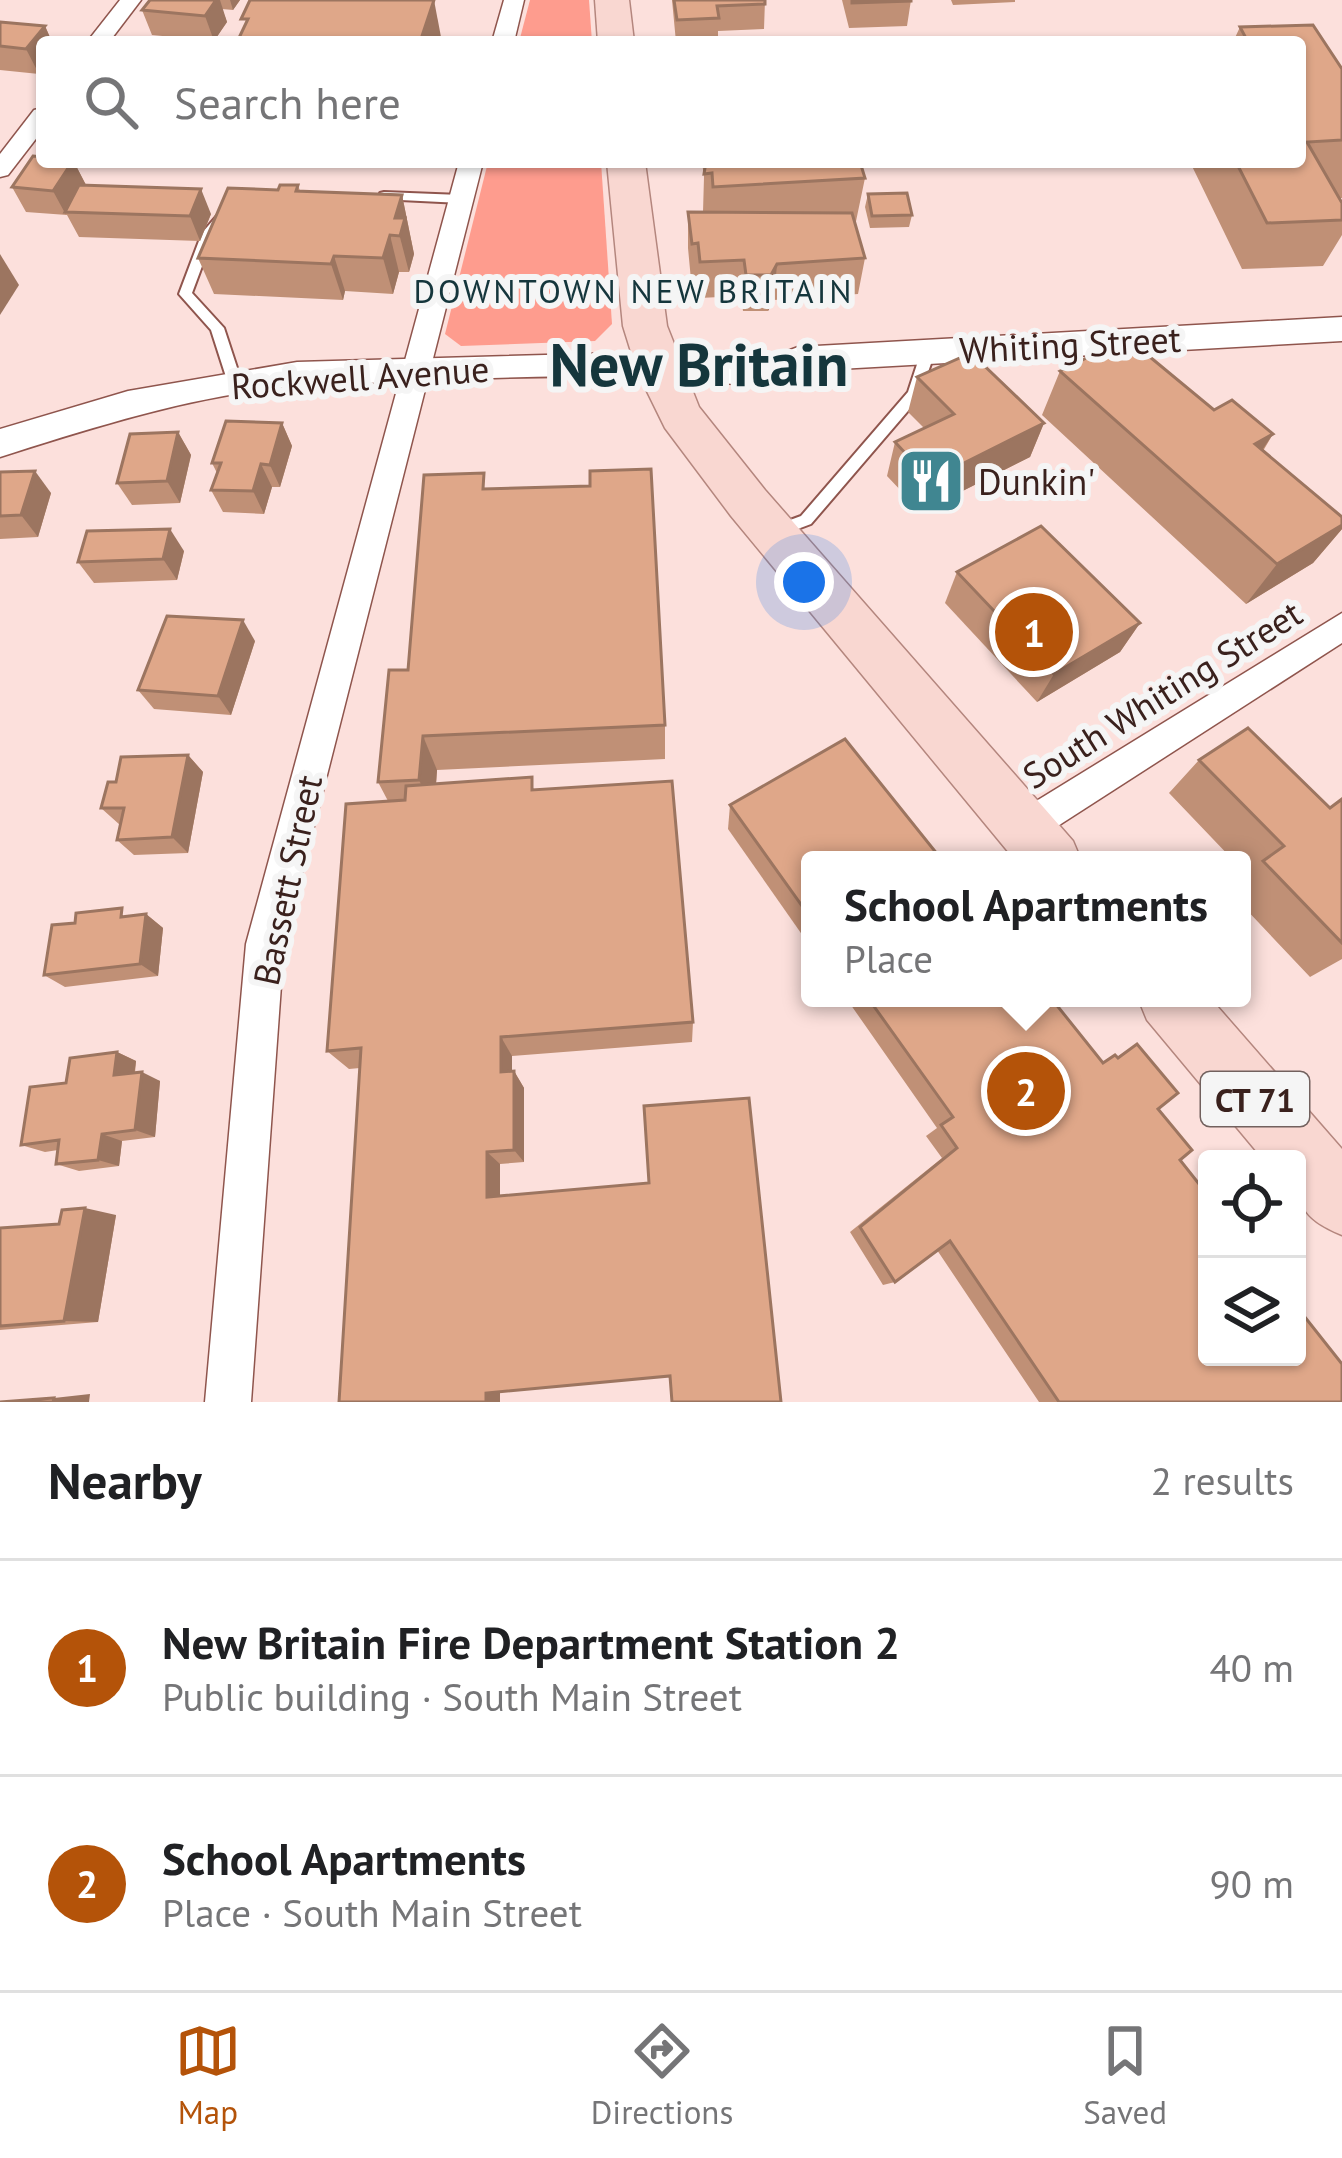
<!DOCTYPE html>
<meta charset="utf-8">
<style>
:root{--surface:#fff;--page:#f6f6f6;--text:#202124;--muted:#757577;--line:#e0e0e0;--accent:#b45309}
body{margin:0;font-family:"PT Sans",sans-serif;background:var(--page);color:var(--text)}
.controls{position:absolute;right:36px;bottom:36px;display:grid;overflow:hidden;border-radius:12px;box-shadow:0 3px 9px #0004}
.controls button{width:108px;height:108px;display:grid;place-items:center;padding:0;border:0;border-bottom:3px solid var(--line);background:var(--surface);color:var(--text);font:60px sans-serif}
.you{position:absolute;left:804px;top:582px;width:42px;height:42px;margin:-30px;border:9px solid #fff;border-radius:50%;background:#1a73e8;box-shadow:0 0 0 18px #1a73e833}
.badge{display:grid;place-items:center;width:78px;height:78px;border-radius:50%;background:var(--accent);color:#fff;font-size:39px;font-weight:700}
.pin{position:absolute;translate:-50% -50%;border:6px solid #fff;box-shadow:0 3px 12px #0006}
.popup{position:absolute;left:801px;top:851px;width:450px;height:156px;box-sizing:border-box;display:grid;place-content:center;border-radius:12px;background:var(--surface);filter:drop-shadow(0 3px 9px #0005);font-size:39px;white-space:nowrap;color:var(--muted)}
.popup b{font-size:45px;color:var(--text)}
.popup::after{content:'';position:absolute;left:50%;top:100%;margin-left:-24px;border:24px solid transparent;border-top-color:var(--surface)}
.list{margin:0;padding:0;list-style:none}
h2{display:flex;justify-content:space-between;align-items:center;height:156px;margin:0;padding:0 48px;font-size:51px}
h2 small{font-size:39px;font-weight:400;color:var(--muted)}
.list li{display:grid;grid-template-columns:78px 1fr auto;gap:36px;align-items:center;box-sizing:border-box;height:216px;padding:0 48px;border-top:3px solid var(--line)}
.list b{display:block;font-size:45px;white-space:nowrap}
.list p{margin:0;font-size:39px;white-space:nowrap;color:var(--muted)}
.list em{font-size:39px;font-style:normal;color:var(--muted)}
.icon{flex:none;width:66px;height:66px;fill:none;stroke:currentColor;stroke-width:2;stroke-linecap:round;stroke-linejoin:round}
.map{position:relative;flex:none;width:1342px;height:1402px;overflow:hidden}
.search{position:absolute;background:var(--surface);box-shadow:0 3px 9px #0004;left:36px;right:36px;top:36px;height:132px;display:flex;align-items:center;gap:30px;box-sizing:border-box;padding:0 42px;border-radius:12px;color:var(--muted);font-size:45px}
.sheet{height:588px;background:var(--surface)}
nav{display:flex;justify-content:space-around;align-items:center;box-sizing:border-box;height:168px;border-top:3px solid var(--line);background:var(--surface);font-size:33px;color:var(--muted)}
nav a{display:grid;justify-items:center;gap:6px}
nav .on{color:var(--accent)}
.map>svg:first-child{display:block}
.green{fill:#fe9c8e}
.lines{fill:none;stroke-linecap:round;stroke-linejoin:round}
.service-casing{stroke:#8f554d;stroke-width:4}
.minor-casing{stroke:#8f554d;stroke-width:3}
.tertiary-casing{stroke:#8f554d;stroke-width:3}
.primary-casing{stroke:#b4867e;stroke-width:3}
.service{fill:#fff;fill-rule:evenodd}
.minor{fill:#fff;fill-rule:evenodd}
.tertiary{fill:#fff;fill-rule:evenodd}
.primary{fill:#f9d7d1;fill-rule:evenodd}
.wall{fill:#c09076}
.shaded-wall{fill:#9c7560}
.building{fill:#dfa789;stroke:#9c7560;stroke-width:3}
.labels{text-anchor:middle;dominant-baseline:central;stroke-width:12;stroke-linejoin:round;paint-order:stroke}
.far-neighbourhood-label{font-size:33px;letter-spacing:3px;fill:#15363c;stroke:#f5f5f5}
.shield{fill:#f5f5f5;stroke:#72615e;stroke-width:3}
.shield-label{font-size:33px;font-weight:bold;fill:#3a211d}
.street-label{font-size:36px;fill:#3a211d;stroke:#f5f5f5}
.poi-label{font-size:36px;fill:#3a211d;stroke:#f5f5f5;text-anchor:start}
.town-label{font-size:60px;font-weight:bold;fill:#15363c;stroke:#f5f5f5}
</style>
<div class="map">
<svg width="1342" height="1402" viewBox="0 0 1342 1402">
<rect width="100%" height="100%" fill="#fce0dc"/>
<g class="green">
<path d="M530 0H589L592 42H519Z"/>
<path d="M488 162H601L612 324 595 341 461 346 445 334Z"/>
</g>
<g class="lines">
<g class="service-casing">
<g id="service">
<path d="M384 192 461 195 467 199 461 203 380 199V193Z"/>
<path d="M225 210 231 214 214 234 192 293 224 328 242 383 235 388 228 383 211 330 179 294 202 233 221 211Z"/>
<path d="M928 347 935 352 919 398 811 524 779 536 774 534 771 530 774 526 801 516 908 392 921 352Z"/>
</g>
</g>
<g class="minor-casing">
<g id="minor">
<path d="M120 0H141L109 42H87Z"/>
<path d="M504 0H524L514 42H492Z"/>
<path d="M42 108V131L8 175 0 177V154L34 110Z"/>
<path d="M459 162H483L284 944 251 1402H205L246 944Z"/>
<path d="M1342 613V643L1036 840 1024 844 1012 840 1006 828 1012 816Z"/>
</g>
</g>
<g class="tertiary-casing">
<path id="tertiary" d="M1342 317V341L803 371C751 397 706 377 651 376 536 375 418 380 303 386 204 392 94 427 0 457V429L128 391 297 362 656 352 731 363 769 358 798 347Z"/>
</g>
<g class="primary-casing">
<g id="primary">
<path d="M595 0H629L634 42H598Z"/>
<path d="M607 162H645L667 326 699 407 765 490 1073 841 1081 860H1015L731 516 665 428 637 371 623 326Z"/>
<path d="M1138 998H1210L1342 1149V1235C1299 1217 1297 1203 1297 1159H1263L1147 1020Z"/>
</g>
</g>
<use href="#service" class="service"/>
<use href="#minor" class="minor"/>
<use href="#tertiary" class="tertiary"/>
<use href="#primary" class="primary"/>
</g>
<g class="wall">
<path d="M150 0H240L233 10 222 9 227 22 214 41 152 35 142 10Z"/>
<path d="M672 0H765L764 29 718 31V42H676Z"/>
<path d="M842 0H911L907 26 849 28Z"/>
<path d="M951 0H1015V2L953 5Z"/>
<path d="M0 22 45 26 52 42H42L39 74 0 70Z"/>
<path d="M1313 25 1342 69V198H1339L1342 203V235L1323 266 1242 269 1190 162H1300V42H1233L1240 27Z"/>
<path d="M42 162H74L86 185 211 214 200 241 79 237 67 215 26 212 12 187Z"/>
<path d="M702 162H860L865 178 855 226 865 258 858 294 774 300 768 311H743L741 296 699 298 698 280H691L688 248V212H703L704 177Z"/>
<path d="M298 185 300 191 402 195 414 254 409 272H399L393 294 345 291 343 300 214 294 198 258 278 190Z"/>
<path d="M868 194 912 215 909 227 870 228 865 207Z"/>
<path d="M1060 371 1214 410 1273 434 1263 451 1342 517V529L1313 563 1246 604 1042 415Z"/>
<path d="M917 377 1044 423 1030 457 921 512 887 476 895 442 924 428 908 412Z"/>
<path d="M282 423 292 446 280 487H272L264 514 223 512 211 490 217 473 212 463Z"/>
<path d="M178 432 191 455 180 503 132 505 117 483Z"/>
<path d="M0 472 51 493 38 537 0 539Z"/>
<path d="M487 489 665 725V759L437 770 436 784 535 790 693 1022 692 1042 512 1056V1071H514L524 1088V1162L500 1164V1196L670 1376 500 1392V1402L360 1068 349 1069 327 1051 388 801 378 782 408 670Z"/>
<path d="M184 551 177 580 94 583 78 562Z"/>
<path d="M957 572 1140 623 1120 652 1037 702 945 603Z"/>
<path d="M255 641 231 715 154 709 138 690Z"/>
<path d="M188 755 203 772 188 853 134 855 117 840 120 825 101 808 116 782Z"/>
<path d="M1199 760 1330 808 1342 799V959L1310 977 1242 905V877L1246 874 1242 869V860H1233L1169 793Z"/>
<path d="M730 805 810 860V946L728 829Z"/>
<path d="M146 914 163 928 158 976 65 987 44 975 133 916Z"/>
<path d="M846 998H1051L1103 1062 1115 1055 1117 1057 1137 1044 1158 1109 1180 1160 1342 1402H1039L937 1250 895 1282 883 1285 850 1232 942 1158 926 1136 937 1128Z"/>
<path d="M117 1052 136 1061 135 1073 160 1081 155 1137 122 1141 119 1166 79 1171 56 1164 58 1150 45 1152 21 1145 66 1083Z"/>
<path d="M116 1215 98 1322 0 1330V1228L59 1224Z"/>
</g>
<g class="shaded-wall">
<path d="M216 0H220L227 22 214 41 205 16Z"/>
<path d="M230 0H240L233 10Z"/>
<path d="M434 0 441 37 439 42H420Z"/>
<path d="M45 26 52 42H42V70L39 74 26 49Z"/>
<path d="M72 162H74L86 185 65 212 66 215 53 191Z"/>
<path d="M201 189 211 214 200 241 190 216Z"/>
<path d="M402 195 414 254 409 272 395 218Z"/>
<path d="M390 235 399 272 393 294 383 258Z"/>
<path d="M0 254 19 285 0 315Z"/>
<path d="M334 256 345 291 343 300 331 264Z"/>
<path d="M777 264 774 300 768 311 771 275Z"/>
<path d="M282 423 292 446 280 487 270 465Z"/>
<path d="M1044 423 1030 457 921 512 930 480Z"/>
<path d="M178 432 191 455 180 503 167 481Z"/>
<path d="M1273 434 1244 477 1255 444Z"/>
<path d="M261 464 272 487 264 514 253 491Z"/>
<path d="M35 471 51 493 38 537 21 515Z"/>
<path d="M1342 525V529L1313 563 1246 604 1277 564Z"/>
<path d="M170 529 184 551 177 580 163 559Z"/>
<path d="M243 620 255 641 231 715 218 696Z"/>
<path d="M1140 623 1120 652 1037 702 1054 674Z"/>
<path d="M423 736 437 770 434 812 419 780Z"/>
<path d="M188 755 203 772 188 853 172 837Z"/>
<path d="M146 914 163 928 158 976 140 964Z"/>
<path d="M501 1037 512 1056V1089L501 1072Z"/>
<path d="M117 1052 136 1061 133 1084 114 1075Z"/>
<path d="M514 1071 524 1088V1162L514 1150Z"/>
<path d="M142 1072 160 1081 155 1137 135 1130Z"/>
<path d="M102 1134 122 1141 119 1166 98 1160Z"/>
<path d="M487 1152 500 1164V1206L487 1197Z"/>
<path d="M85 1208 116 1215 98 1322 64 1321Z"/>
<path d="M500 1389V1402H486V1393Z"/>
<path d="M90 1394 89 1402H53L54 1398Z"/>
</g>
<g class="building">
<path d="M150 0H216L205 16 142 10Z"/>
<path d="M250 0H434L420 42H237L248 19H241Z"/>
<path d="M674 0H765V4L717 6 719 18 677 20Z"/>
<path d="M852 0H911V1L852 3Z"/>
<path d="M0 22 45 26 26 49 0 46Z"/>
<path d="M1313 25 1342 69V140L1307 142 1342 203V220L1267 223 1236 162H1300V42H1248L1240 27Z"/>
<path d="M33 156 42 157V162H72L53 191 12 187Z"/>
<path d="M706 162H860L865 178 713 187 712 173 704 174Z"/>
<path d="M79 185 201 189 190 216 65 212Z"/>
<path d="M280 185H298L296 191 402 195 395 218H405L400 236 390 235 383 258 334 256 331 264 198 258 228 188 278 190Z"/>
<path d="M907 193 912 215 872 216 868 194Z"/>
<path d="M688 212 852 213 865 258 777 264 771 275H746L744 260 700 262 698 243 692 244Z"/>
<path d="M1127 338 1214 410 1232 400 1273 434 1255 444 1342 517V525L1277 564 1060 371Z"/>
<path d="M971 353 1044 423 930 480 895 442 954 414 917 377Z"/>
<path d="M226 421 282 423 270 465 261 464 253 491 211 490 221 463H212Z"/>
<path d="M178 432 167 481 117 483 130 434Z"/>
<path d="M651 469 665 725 423 736 419 780 378 782 389 670H408L424 475 484 473 483 489 590 486V471Z"/>
<path d="M35 471 21 515 0 516V472Z"/>
<path d="M1041 526 1140 623 1054 674 957 572Z"/>
<path d="M170 529 163 559 78 562 87 531Z"/>
<path d="M167 616 243 620 218 696 138 690Z"/>
<path d="M1248 728 1330 808 1342 799V943L1263 861 1284 846 1199 760Z"/>
<path d="M845 739 942 860H810V917L730 805Z"/>
<path d="M188 755 172 837 117 840 124 808H101L108 782H116L121 757Z"/>
<path d="M532 777V790L672 781 693 1022 501 1037V1072L514 1071V1150L487 1152V1197L649 1183 644 1106 749 1098 781 1402H672L670 1376 486 1393V1402H339L361 1048 327 1051 346 804 405 800 406 786Z"/>
<path d="M122 908 121 917 146 914 140 964 44 975 52 925 75 923 76 913Z"/>
<path d="M868 998H1051L1103 1063 1115 1055 1118 1058 1137 1044 1178 1093 1158 1109 1192 1150 1180 1160 1207 1194V1357H1297V1307L1342 1364V1402H1059L950 1241 895 1282 860 1227 957 1148 941 1125 953 1117Z"/>
<path d="M117 1052 114 1075 142 1072 135 1130 102 1134 98 1160 56 1164 59 1140 21 1145 30 1087 66 1083 70 1058Z"/>
<path d="M85 1208 64 1321 0 1326V1228L59 1224 62 1210Z"/>
<path d="M54 1398 53 1402H0Z"/>
</g>
<defs>
<g id="restaurant-square" transform="scale(3.45)"><rect x="-9" y="-9" width="18" height="18" rx="4" fill="#408691" stroke="#f5f5f5"/><path d="M-5-6h1v4h1v-4h1v4h1v-4h1v5L-1.5 .5V6h-2V.5L-5-1ZM5-6V6H3V1.5H1.5Q1.5-4 5-6Z" fill="#fff"/></g>
</defs>
<g fill-rule="evenodd">
<use href="#restaurant-square" x="931" y="481"/>
</g>
<g class="labels">
<g class="far-neighbourhood-label">
<text x="634" y="290">DOWNTOWN NEW BRITAIN</text>
</g>
<rect class="shield" x="1201" y="1072" width="108" height="54" rx="9"/>
<g class="shield-label">
<text x="1255" y="1099">CT 71</text>
</g>
<g class="street-label">
<text transform="translate(1070 344) rotate(-3)">Whiting Street</text>
<text transform="translate(360 377) rotate(-4)">Rockwell Avenue</text>
<text transform="translate(1162 694) rotate(-32)">South Whiting Street</text>
<text transform="translate(287 880) rotate(-78)">Bassett Street</text>
</g>
<g class="poi-label">
<text x="978" y="481">Dunkin'</text>
</g>
<g class="town-label">
<text x="699" y="364">New Britain</text>
</g>
</g>
</svg>
<div class="controls">
<button><svg class="icon" aria-label="locate" viewBox="0 0 24 24"><circle cx="12" cy="12" r="6"/><path d="M12 2v4M12 18v4M2 12h4M18 12h4"/></svg></button>
<button><svg class="icon" aria-label="layers" viewBox="0 0 24 24"><path d="M12 4l9 5-9 5-9-5zM3 14l9 5 9-5"/></svg></button>
</div>
<div class="you"></div>
<div class="pin badge" style="left:1034px;top:632px">1</div>
<div class="pin badge" style="left:1026px;top:1091px">2</div>
<div class="popup"><b>School Apartments</b>Place</div>
<div class="search"><svg class="icon" aria-label="search" viewBox="0 0 24 24"><circle cx="10" cy="10" r="6"/><path d="M15 15l6 6"/></svg>Search here</div>
</div>
<section class="sheet">
<h2>Nearby<small>2 results</small></h2>
<ul class="list">
<li><span class="badge">1</span><div><b>New Britain Fire Department Station 2</b><p>Public building · South Main Street</p></div><em>40 m</em></li>
<li><span class="badge">2</span><div><b>School Apartments</b><p>Place · South Main Street</p></div><em>90 m</em></li>
</ul>
</section>
<nav>
<a class="on"><svg class="icon" aria-label="map" viewBox="0 0 24 24"><path d="M3 6l6-2 6 2 6-2v14l-6 2-6-2-6 2zM9 4v14M15 6v14"/></svg>Map</a>
<a><svg class="icon" aria-label="directions" viewBox="0 0 24 24"><path d="M12 3l9 9-9 9-9-9zM9 14v-3h6M13 9l2 2-2 2"/></svg>Directions</a>
<a><svg class="icon" aria-label="saved" viewBox="0 0 24 24"><path d="M7 4h10v16l-5-4-5 4z"/></svg>Saved</a>
</nav>
